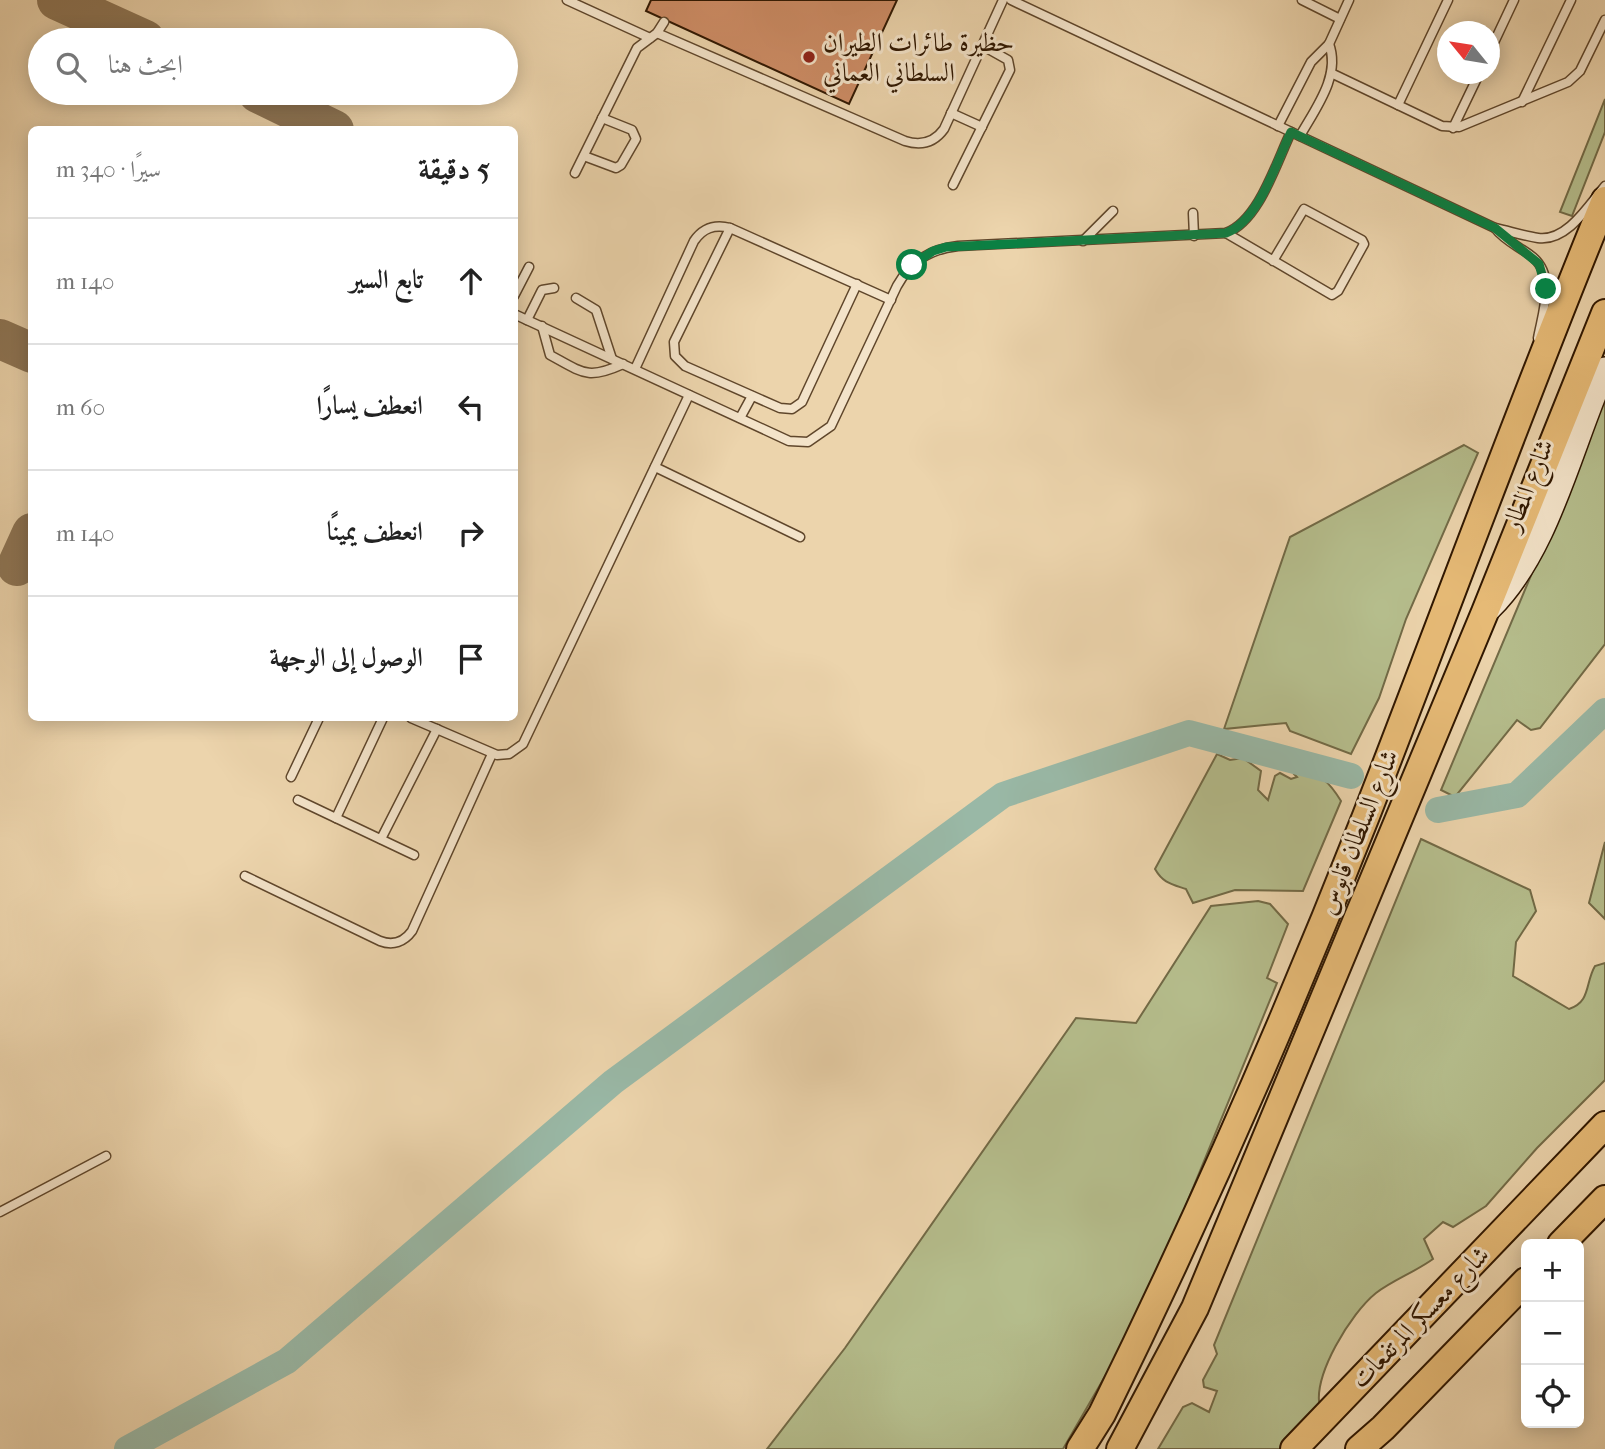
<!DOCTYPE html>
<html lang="ar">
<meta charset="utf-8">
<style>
:root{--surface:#fff;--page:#f2f2f2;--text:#222;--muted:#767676;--line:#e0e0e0}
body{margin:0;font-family:"IM FELL French Canon",Amiri,serif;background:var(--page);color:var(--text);direction:rtl}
.controls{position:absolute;right:21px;bottom:21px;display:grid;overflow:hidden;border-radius:10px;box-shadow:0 4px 18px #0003}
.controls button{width:63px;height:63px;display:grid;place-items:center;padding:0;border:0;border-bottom:2px solid var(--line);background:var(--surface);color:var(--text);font:35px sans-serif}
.compass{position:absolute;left:1437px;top:21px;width:63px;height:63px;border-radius:50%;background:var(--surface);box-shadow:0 4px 18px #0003;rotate:300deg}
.stop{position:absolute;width:21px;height:21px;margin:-16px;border:5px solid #0b8043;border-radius:50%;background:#fff}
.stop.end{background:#0b8043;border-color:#fff;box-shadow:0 2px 7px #0008}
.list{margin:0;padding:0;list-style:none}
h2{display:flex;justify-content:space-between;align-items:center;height:91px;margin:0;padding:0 28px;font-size:30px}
h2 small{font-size:23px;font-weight:400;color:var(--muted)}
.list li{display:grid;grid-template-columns:46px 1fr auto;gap:21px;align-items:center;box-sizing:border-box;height:126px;padding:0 28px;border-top:2px solid var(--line)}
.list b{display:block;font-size:26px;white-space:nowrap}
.list em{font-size:23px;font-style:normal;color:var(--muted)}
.icon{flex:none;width:38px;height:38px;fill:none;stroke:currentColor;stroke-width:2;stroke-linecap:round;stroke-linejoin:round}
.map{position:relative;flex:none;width:1605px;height:1449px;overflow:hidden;direction:ltr}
.search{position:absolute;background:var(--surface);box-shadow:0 4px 18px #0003;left:28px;top:28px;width:490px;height:77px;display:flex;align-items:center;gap:18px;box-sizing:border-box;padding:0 24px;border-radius:38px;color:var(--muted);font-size:26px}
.panel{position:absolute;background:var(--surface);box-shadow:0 4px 18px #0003;left:28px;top:126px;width:490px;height:595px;border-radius:10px;direction:rtl}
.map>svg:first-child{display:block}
.green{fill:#b5bd8c;stroke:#726a46;stroke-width:2}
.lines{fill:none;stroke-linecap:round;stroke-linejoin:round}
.river{stroke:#99b8a6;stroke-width:26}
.taxiway{stroke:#8e7656;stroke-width:40}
.building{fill:#cd8c65;stroke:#301700;stroke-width:2}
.service-casing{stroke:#5f462b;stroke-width:11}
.secondary-casing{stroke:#301700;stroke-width:26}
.primary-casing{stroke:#301700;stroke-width:30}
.trunk-casing{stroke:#301700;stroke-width:30}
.service{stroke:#f3e3c9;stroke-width:8}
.secondary{stroke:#f3e3c9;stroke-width:23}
.primary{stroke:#e6ba76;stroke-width:26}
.trunk{stroke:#e6ba76;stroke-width:26}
.route{stroke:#0b8043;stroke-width:9}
.poi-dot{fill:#8f2418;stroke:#f3e3c9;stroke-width:2.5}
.labels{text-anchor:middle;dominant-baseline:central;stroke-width:6;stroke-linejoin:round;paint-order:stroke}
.poi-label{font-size:26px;fill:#301700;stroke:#f3e3c9;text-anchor:start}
.street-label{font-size:26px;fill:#301700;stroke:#f3e3c9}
</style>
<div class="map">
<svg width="1605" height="1449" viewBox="0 0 1605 1449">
<rect width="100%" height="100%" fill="#ecd4ac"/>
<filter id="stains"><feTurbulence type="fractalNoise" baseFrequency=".00286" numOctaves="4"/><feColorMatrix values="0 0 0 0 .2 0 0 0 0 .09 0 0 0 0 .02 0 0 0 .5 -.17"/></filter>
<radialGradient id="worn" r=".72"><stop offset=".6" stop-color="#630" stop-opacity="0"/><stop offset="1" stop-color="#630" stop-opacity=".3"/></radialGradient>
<g class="green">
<path d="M1605 99V132L1572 216 1560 212Z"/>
<path d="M1605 399V644L1540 728 1531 730 1517 720 1455 797 1441 790Z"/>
<path d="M1464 445 1478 453 1406 619 1379 698 1351 754 1290 731 1286 723 1224 729 1290 537Z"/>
<path d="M1217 754 1230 760 1243 758 1261 771 1258 790 1268 800 1275 776 1280 773 1291 779 1297 777 1294 774 1297 769C1319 771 1330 783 1341 801L1303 891 1235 890 1193 903 1186 889C1171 884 1163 883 1155 869Z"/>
<path d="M1421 839 1530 890 1536 911 1516 942 1513 976 1569 1009C1591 1002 1585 983 1595 966L1605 963V1080L1537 1148 1486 1206 1453 1227 1443 1222 1424 1239 1433 1259C1415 1272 1393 1280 1376 1293 1351 1313 1312 1376 1320 1408L1280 1449H1158L1183 1407 1192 1403 1209 1412 1217 1391 1204 1387 1203 1380 1217 1354 1214 1345Z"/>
<path d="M1605 842V919L1589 903Z"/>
<path d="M1258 901 1270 904 1288 924 1267 978 1277 983 1173 1237 1115 1359 1063 1449H767L845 1348 1076 1018 1136 1023 1211 906Z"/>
</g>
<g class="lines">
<g class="river">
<path d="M1438 810 1517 795 1605 711"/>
<path d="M127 1449 287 1361 613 1082 1003 795 1189 733 1351 776"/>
</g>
<g class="taxiway">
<path d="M57 0 145 40"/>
<path d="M258 93 334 130"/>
<path d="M0 339 32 353"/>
<path d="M17 566 32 533"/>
</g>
</g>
<path class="building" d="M651 0H897L849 104 646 11Z"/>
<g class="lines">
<g class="service-casing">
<g id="service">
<path d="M567 0 650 38"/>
<path d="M1011 0 1495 228C1509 231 1524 236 1538 238 1567 242 1589 205 1605 186"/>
<path d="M1302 0 1340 19"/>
<path d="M657 33 905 141C921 146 934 143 944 129L1003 0"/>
<path d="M1490 51 1514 0"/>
<path d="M1331 73 1442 126 1459 127 1568 82 1580 71 1605 20"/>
<path d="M1522 102 1571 0"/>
<path d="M1398 105 1448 0"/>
<path d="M951 113 982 127"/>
<path d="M1278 126 1311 62 1329 44 1349 0"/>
<path d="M1453 128 1479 74"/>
<path d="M1300 136C1315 109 1341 76 1329 44"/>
<path d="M584 156 616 168 621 165 636 139 632 130 602 118"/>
<path d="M575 173 637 48 657 33 664 22"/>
<path d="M953 185 1010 70 1008 60 983 46"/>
<path d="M1193 213 1194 236"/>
<path d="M730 228 674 342 675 356 685 366 780 408 792 409 802 402 857 284"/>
<path d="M1495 228C1504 240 1518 246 1530 255 1557 274 1543 311 1538 338"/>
<path d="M1226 233 1332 295 1338 291 1364 244 1362 240 1304 209 1273 261"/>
<path d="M1083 241 1113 211"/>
<path d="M514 296 529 267"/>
<path d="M576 298 596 310 612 359"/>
<path d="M514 314 789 441 808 442 831 426 897 286C911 261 930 249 958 246L1226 233C1259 221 1276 163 1291 132"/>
<path d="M527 320 542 290 554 288"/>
<path d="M542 326 550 355C583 373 588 380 623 364"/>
<path d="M635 369 694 241C703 228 714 224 730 228L891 300"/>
<path d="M740 418 752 396"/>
<path d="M655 467 800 537"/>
<path d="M411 718 497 755 509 754 523 744 689 395"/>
<path d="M291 777 319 718"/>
<path d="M298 800 414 855"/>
<path d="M336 818 383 718"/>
<path d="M381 839 437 729"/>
<path d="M245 876 380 941C393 946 404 942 412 931L492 754"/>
<path d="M0 1212 106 1156"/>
</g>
</g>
<g class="secondary-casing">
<path id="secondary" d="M1490 608C1549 550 1571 444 1605 369"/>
</g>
<g class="primary-casing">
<g id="primary">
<path d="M1561 1244 1605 1199"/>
<path d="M1294 1449 1605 1125"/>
<path d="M1359 1449 1383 1428 1526 1281"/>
</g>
</g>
<g class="trunk-casing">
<g id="trunk">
<path d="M1080 1449 1102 1414C1198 1219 1286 1019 1366 816 1446 611 1521 404 1605 200"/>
<path d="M1120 1449 1195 1308 1485 612 1605 313"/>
</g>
</g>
<use href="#service" class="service"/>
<use href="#secondary" class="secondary"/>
<use href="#primary" class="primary"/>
<use href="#trunk" class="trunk"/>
</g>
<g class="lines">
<path class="route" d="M912 265 933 251 946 247 1226 233C1259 221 1276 163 1291 132L1495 228 1539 264 1546 289"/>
</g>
<circle class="poi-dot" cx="809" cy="57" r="7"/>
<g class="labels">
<g class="poi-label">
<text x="823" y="42">حظيرة طائرات الطيران<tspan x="823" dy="30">السلطاني العماني</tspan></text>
</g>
<g class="street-label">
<text transform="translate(1528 485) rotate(-68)">شارع المطار</text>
<text transform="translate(1358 832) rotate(-68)">شارع السلطان قابوس</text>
<text transform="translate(1420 1317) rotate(-46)">شارع معسكر المرتفعات</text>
</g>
</g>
<rect width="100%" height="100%" filter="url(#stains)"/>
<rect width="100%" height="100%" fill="url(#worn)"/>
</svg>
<div class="controls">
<button>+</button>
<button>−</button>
<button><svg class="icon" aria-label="locate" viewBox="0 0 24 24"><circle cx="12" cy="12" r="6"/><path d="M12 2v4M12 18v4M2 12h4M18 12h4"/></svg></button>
</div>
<svg class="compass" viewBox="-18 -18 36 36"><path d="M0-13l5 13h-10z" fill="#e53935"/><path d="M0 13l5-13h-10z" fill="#767676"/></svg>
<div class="stop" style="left:912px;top:265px"></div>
<div class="stop end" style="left:1546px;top:289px"></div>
<div class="search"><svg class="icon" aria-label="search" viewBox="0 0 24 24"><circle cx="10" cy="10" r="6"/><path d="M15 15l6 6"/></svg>ابحث هنا</div>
<section class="panel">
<h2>5 دقيقة<small>سيرًا · 340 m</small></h2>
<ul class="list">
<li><svg class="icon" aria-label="ahead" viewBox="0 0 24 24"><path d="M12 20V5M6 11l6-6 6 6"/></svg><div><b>تابع السير</b></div><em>140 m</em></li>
<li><svg class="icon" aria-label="left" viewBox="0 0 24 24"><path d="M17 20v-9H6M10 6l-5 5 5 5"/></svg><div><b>انعطف يسارًا</b></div><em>60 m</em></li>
<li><svg class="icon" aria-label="right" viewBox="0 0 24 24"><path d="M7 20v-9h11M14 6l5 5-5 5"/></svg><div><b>انعطف يمينًا</b></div><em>140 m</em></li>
<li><svg class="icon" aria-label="arrive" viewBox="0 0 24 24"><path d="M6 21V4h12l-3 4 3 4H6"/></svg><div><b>الوصول إلى الوجهة</b></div></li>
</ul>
</section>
</div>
